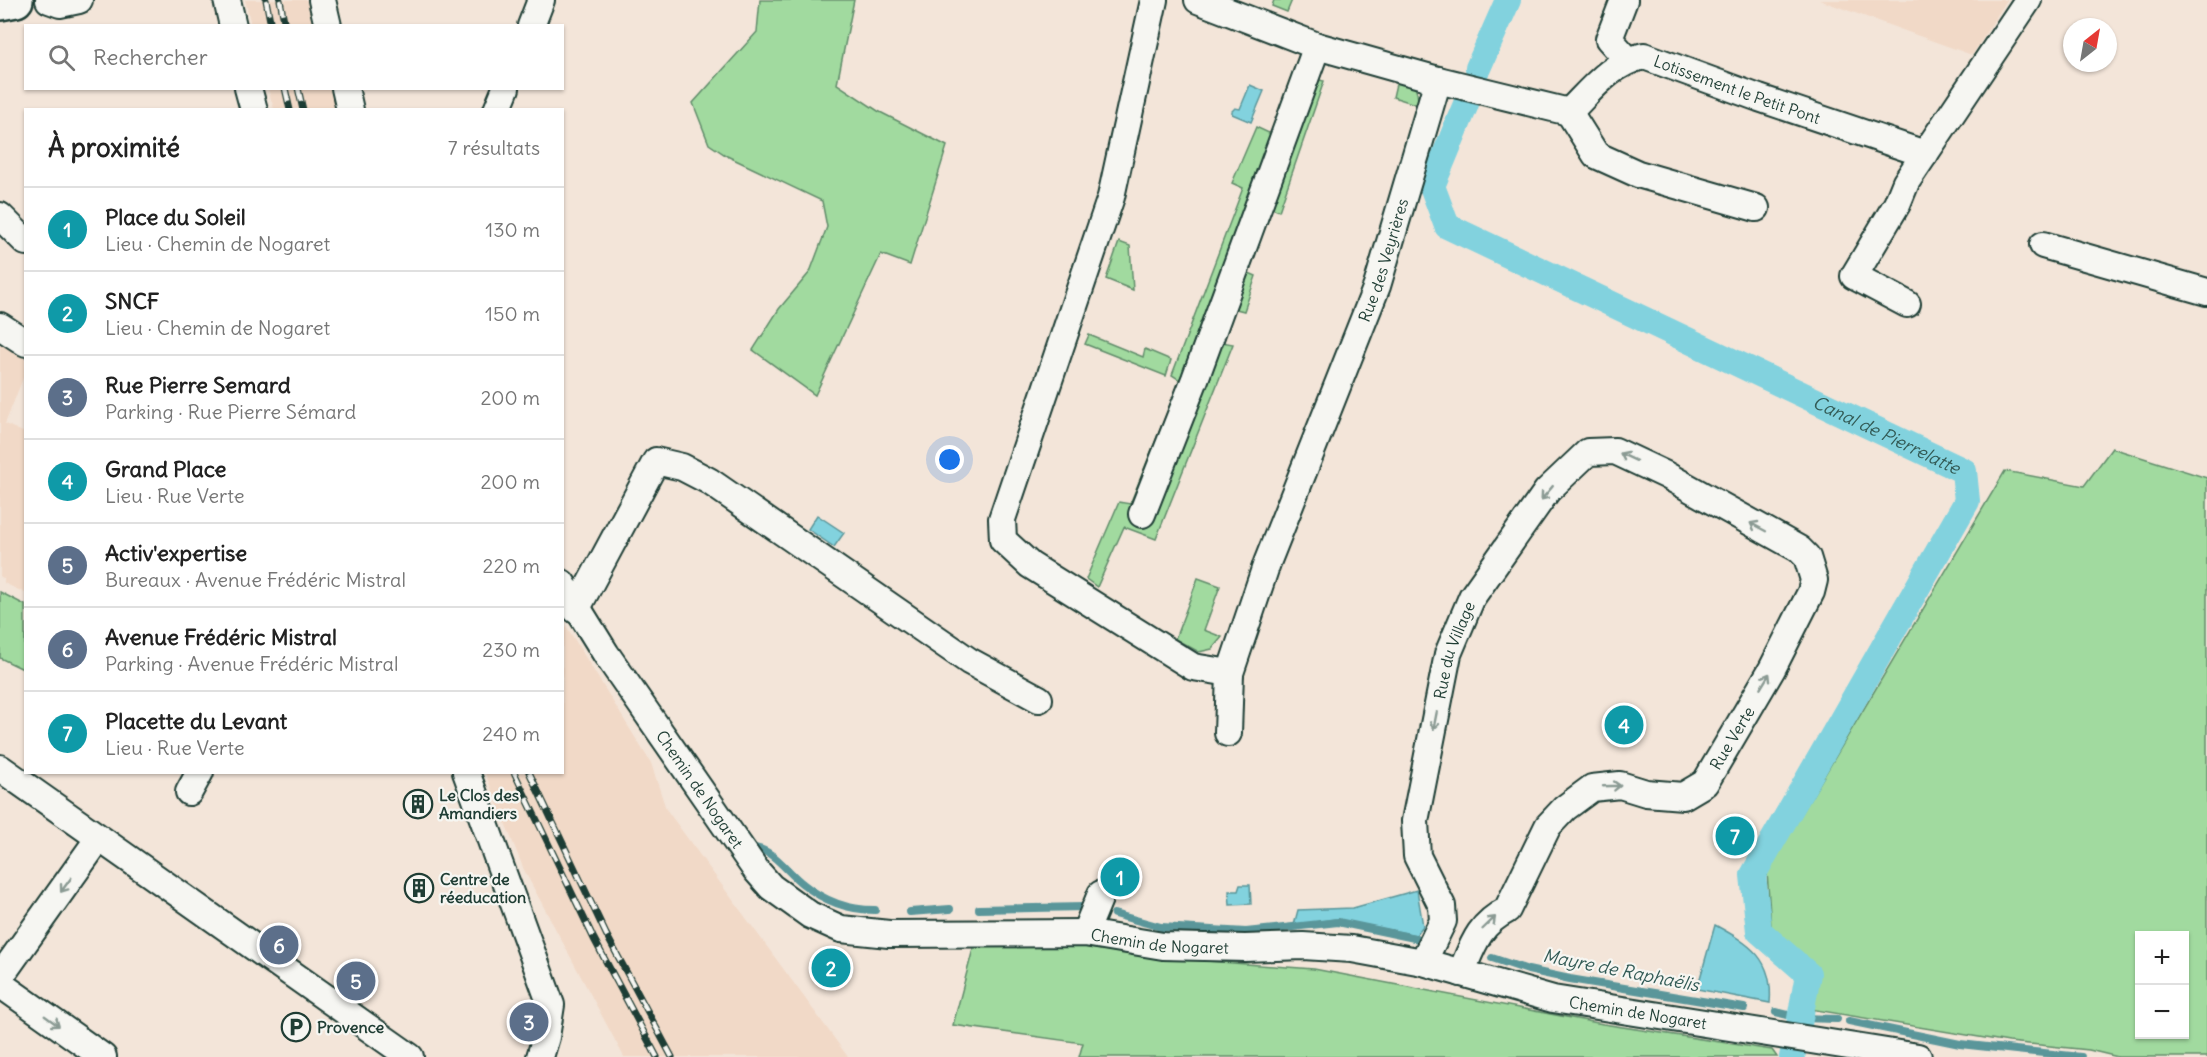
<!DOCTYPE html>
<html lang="fr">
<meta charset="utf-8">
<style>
:root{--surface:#fff;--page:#f6f6f6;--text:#222;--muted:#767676;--line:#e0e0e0;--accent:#1f3d34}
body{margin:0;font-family:Delius,sans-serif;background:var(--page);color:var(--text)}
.controls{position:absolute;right:18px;bottom:18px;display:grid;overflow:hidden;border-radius:0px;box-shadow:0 2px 4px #0004}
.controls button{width:54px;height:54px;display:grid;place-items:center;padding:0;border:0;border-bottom:2px solid var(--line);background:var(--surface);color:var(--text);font:30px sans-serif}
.compass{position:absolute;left:2063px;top:18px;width:54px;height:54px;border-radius:50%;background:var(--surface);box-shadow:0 2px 4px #0004;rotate:31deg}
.you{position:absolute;left:950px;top:460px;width:21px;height:21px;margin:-15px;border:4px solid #fff;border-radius:50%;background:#1a73e8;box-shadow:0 0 0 9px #1a73e833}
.badge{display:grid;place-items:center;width:39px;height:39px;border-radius:50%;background:var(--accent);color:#fff;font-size:20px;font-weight:700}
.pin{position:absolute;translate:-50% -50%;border:3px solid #fff;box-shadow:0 2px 6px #0006}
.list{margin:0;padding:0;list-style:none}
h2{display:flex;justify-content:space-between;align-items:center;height:78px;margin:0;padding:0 24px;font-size:26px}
h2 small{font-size:20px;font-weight:400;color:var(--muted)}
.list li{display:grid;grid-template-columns:39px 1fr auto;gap:18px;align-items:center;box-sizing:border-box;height:84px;padding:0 24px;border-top:2px solid var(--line)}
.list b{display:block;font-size:22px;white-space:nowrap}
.list p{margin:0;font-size:20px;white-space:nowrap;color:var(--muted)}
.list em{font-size:20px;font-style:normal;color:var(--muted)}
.icon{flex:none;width:33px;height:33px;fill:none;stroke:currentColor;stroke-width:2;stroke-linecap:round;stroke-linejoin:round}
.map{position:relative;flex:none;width:2207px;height:1057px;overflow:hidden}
.search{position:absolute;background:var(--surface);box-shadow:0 2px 4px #0004;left:24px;top:24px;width:540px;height:66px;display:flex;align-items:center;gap:15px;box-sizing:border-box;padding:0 21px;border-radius:0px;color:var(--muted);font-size:22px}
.panel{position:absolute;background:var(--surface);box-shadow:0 2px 4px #0004;left:24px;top:108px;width:540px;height:666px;border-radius:0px}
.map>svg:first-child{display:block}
.built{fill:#f1d9c7}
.green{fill:#a1da9f;stroke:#608c6a;stroke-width:1.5;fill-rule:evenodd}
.water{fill:#82d2de;stroke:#5a969a;stroke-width:1.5}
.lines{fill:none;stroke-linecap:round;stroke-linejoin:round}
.stream{stroke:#5a969a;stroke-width:8}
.canal{stroke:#82d2de;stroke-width:26}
.street-casing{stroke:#1f3d34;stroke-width:30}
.secondary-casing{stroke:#1f3d34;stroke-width:38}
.street{stroke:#f6f6f2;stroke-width:26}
.secondary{stroke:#f6f6f2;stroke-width:33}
.rail-casing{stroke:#1f3d34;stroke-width:7}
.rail{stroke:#f6f6f2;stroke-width:4.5;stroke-dasharray:14;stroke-linecap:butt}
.oneway{stroke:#8a9a93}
.labels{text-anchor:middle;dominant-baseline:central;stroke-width:4.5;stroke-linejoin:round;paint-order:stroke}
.street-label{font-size:16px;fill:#1f3d34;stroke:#f6f6f2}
.poi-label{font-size:16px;font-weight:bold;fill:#1f3d34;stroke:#f6f6f2;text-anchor:start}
.water-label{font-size:18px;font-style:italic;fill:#335b56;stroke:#f6f6f2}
</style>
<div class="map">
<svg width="2207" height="1057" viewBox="0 0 2207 1057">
<rect width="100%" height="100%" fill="#f3e5d9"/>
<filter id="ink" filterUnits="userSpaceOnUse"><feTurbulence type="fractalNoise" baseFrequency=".0167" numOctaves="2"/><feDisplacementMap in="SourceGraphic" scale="12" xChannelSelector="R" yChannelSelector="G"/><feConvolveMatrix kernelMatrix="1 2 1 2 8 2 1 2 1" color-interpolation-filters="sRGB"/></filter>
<g filter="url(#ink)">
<g class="built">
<path d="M245 0H311L317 25H251Z"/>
<path d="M1819 0H2007L1972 55Z"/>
<path d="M268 89H331L336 109H274Z"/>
<path d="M0 343 25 359V373L5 424 25 433V593L4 583V579L0 576Z"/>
<path d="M563 621 651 763 666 809 848 1057H624L524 870 485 773 562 772Z"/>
</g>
<g class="green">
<path d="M760 0H854L837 84 878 111 947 146 910 265 881 254 815 395 753 350 779 309 810 272 827 227 822 201 727 156 709 144 693 103 757 32Z"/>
<path d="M1274 0H1292L1287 12 1272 6Z"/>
<path d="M1297 75 1324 81 1279 211 1265 205 1242 270 1256 276 1244 311 1228 307 1216 341 1233 344 1156 539 1124 527 1097 587 1086 579 1119 502 1130 504 1180 380 1172 375 1243 188 1232 183 1256 127 1273 135Z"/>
<path d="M1398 75C1414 83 1418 86 1418 105L1393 97Z"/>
<path d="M1119 242 1130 246 1133 290 1106 279Z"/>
<path d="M1089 335 1143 357 1145 349 1171 360 1166 376 1085 344Z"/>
<path d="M2112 448 2207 478V1057H2118L2089 1050 2009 1042 1810 1009 1819 972 1771 927 1767 872 2005 471 2084 486ZM2140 936H2184V1034H2140Z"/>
<path d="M1198 578 1220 586 1204 630 1222 637 1212 649 1199 652 1175 639Z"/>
<path d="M0 592 25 605V670L0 658Z"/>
<path d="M974 945 1076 946 1153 957 1314 969 1603 1024 1772 1050 1777 1057H1079L1083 1043 953 1025Z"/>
</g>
<g class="water">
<path d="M1250 85 1264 91 1251 122 1232 114V111L1235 108 1240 109Z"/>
<path d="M817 515 844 533 834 547 808 529Z"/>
<path d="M1240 885H1250L1251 904 1230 905 1229 891H1238Z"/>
<path d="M1417 890 1423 926 1416 935 1335 919 1294 925 1298 910 1353 908Z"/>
<path d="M1715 925C1750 944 1774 959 1770 1003L1697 989Z"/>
</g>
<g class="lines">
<g class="stream">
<path d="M755 848C775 851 787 872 803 884 824 901 848 910 875 910"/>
<path d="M979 909 1084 907"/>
<path d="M910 912 950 909"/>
<path d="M1114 914 1161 927 1246 932 1338 922 1419 939"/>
<path d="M1492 958 1528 970 1570 979 1744 1008"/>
<path d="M1776 1012 1800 1018 1837 1019"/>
<path d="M1849 1021 1960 1044 2081 1057"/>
</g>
<g class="canal">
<path d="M1478 68 1508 0"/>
<path id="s1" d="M1466 104 1432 186 1447 226 1964 471 1967 501 1753 875 1759 931 1808 974 1798 1030"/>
<path d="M1792 1057 1794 1048"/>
</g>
<g class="street-casing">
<g id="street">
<path d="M49 0 60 4 79 0"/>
<path d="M227 0 233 26"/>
<path d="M322 0 328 26"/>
<path id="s2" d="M1154 0 1111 197 1002 519 1003 540 1030 565 1193 667 1230 673 1267 563 1377 286 1438 80 1317 46 1198 0"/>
<path d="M1624 0 1609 39 1627 59"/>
<path d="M531 26 541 0"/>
<path d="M1438 80 1569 112"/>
<path d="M248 88 254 110"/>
<path d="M345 88 350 110"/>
<path d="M497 110 506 88"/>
<path id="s3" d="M1569 112C1592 89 1611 63 1644 56L1759 98 1925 154"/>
<path d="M1569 112 1596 155 1638 174 1756 208"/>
<path d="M0 216 26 242"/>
<path d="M2043 245 2207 292"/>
<path d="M1907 304 1854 276 1897 204 1906 182 2028 0"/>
<path d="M0 326 26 343"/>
<path d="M1142 514 1195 379 1317 46"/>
<path id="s4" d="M562 583 606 654 756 870 771 887 810 915 841 929 889 934 1085 933 1163 946 1245 948 1303 946 1352 949 1423 962 1553 999 1918 1057"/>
<path d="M576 610 656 461 682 467 709 481 969 661 1039 699"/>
<path d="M1228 733 1230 673"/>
<path d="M0 768 410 1057"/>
<path d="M466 772 551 1005 546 1037 540 1057"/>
<path d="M189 792 200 772"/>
<path d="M1085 933 1101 894"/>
<path id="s5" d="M1423 962 1443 921 1442 906 1417 856 1415 821 1448 654 1472 597 1547 491 1588 452 1615 451 1666 475 1799 549 1807 557 1814 580 1811 592 1772 669 1705 783 1683 796 1646 793 1620 785 1592 788 1565 808 1548 826 1507 910C1478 925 1473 945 1461 973"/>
<path d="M0 977 99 838"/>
<path d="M0 984 103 1057"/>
</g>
</g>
<g class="secondary-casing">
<path id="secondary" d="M0 3 16 0"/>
</g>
<use href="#street" class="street"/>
<use href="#secondary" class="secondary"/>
<g class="rail-casing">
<g id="rail">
<path d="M266 0 271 26"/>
<path d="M280 0 285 26"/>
<path d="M285 88 290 110"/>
<path d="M298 88 303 110"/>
<path d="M514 772 594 939 657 1057"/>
<path d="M529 772 606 934 672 1057"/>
</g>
</g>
<use href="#rail" class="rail"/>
</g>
<defs><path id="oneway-shaft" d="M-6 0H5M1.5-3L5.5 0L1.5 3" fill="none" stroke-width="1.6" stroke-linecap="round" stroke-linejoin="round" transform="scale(1.5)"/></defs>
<g class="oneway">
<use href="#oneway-shaft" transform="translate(1628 457) rotate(-155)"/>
<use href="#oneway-shaft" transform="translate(1547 493) rotate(130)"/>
<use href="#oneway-shaft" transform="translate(1758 527) rotate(-152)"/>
<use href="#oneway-shaft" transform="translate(1765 681) rotate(-59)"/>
<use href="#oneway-shaft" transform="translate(1435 721) rotate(101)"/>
<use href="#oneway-shaft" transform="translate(1612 786) rotate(-2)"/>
<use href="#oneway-shaft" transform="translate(66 885) rotate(126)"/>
<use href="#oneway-shaft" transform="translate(1489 923) rotate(-44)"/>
<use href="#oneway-shaft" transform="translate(52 1021) rotate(36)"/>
</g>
</g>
<defs>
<g id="building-ring" transform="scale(1.5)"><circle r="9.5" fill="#f6f6f2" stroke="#1f3d34" stroke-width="1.5"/><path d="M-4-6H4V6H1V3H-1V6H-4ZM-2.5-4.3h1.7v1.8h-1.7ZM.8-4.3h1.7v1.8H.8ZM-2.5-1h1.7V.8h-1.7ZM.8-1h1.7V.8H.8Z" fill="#1f3d34"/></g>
<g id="parking-ring" transform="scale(1.5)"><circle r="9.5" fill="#f6f6f2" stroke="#1f3d34" stroke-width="1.5"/><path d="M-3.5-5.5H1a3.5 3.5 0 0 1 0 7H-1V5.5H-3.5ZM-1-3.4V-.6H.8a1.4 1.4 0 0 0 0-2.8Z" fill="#1f3d34"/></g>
</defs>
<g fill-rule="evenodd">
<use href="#building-ring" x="418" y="804"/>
<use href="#building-ring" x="419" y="888"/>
<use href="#parking-ring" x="296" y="1027"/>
</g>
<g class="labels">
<g class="street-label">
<text stroke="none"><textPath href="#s3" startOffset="194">Lotissement le Petit Pont</textPath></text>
<text stroke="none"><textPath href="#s2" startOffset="1270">Rue des Veyrières</textPath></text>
<text stroke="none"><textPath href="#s5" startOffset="327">Rue du Village</textPath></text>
<text transform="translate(1732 738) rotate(-59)">Rue Verte</text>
<text stroke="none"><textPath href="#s4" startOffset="248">Chemin de Nogaret</textPath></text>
<text stroke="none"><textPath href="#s4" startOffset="771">Chemin de Nogaret</textPath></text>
<text stroke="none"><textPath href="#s4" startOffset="1257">Chemin de Nogaret</textPath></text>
</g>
<g class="poi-label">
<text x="439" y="795">Le Clos des<tspan x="439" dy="18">Amandiers</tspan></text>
<text x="440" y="879">Centre de<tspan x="440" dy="18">réeducation</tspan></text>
<text x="317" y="1027">Provence</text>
</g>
<g class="water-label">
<text stroke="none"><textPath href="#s1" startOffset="618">Canal de Pierrelatte</textPath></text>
<text transform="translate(1621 970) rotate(11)">Mayre de Raphaëlis</text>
</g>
</g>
</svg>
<div class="controls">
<button>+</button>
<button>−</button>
</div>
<svg class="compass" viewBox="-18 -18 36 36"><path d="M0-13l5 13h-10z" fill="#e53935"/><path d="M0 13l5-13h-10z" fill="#767676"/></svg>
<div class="you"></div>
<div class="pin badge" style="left:1120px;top:877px;background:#0f9aa8">1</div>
<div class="pin badge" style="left:831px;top:968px;background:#0f9aa8">2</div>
<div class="pin badge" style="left:529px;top:1022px;background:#5c6f8a">3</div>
<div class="pin badge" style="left:1624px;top:725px;background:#0f9aa8">4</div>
<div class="pin badge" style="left:356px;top:981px;background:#5c6f8a">5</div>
<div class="pin badge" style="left:279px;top:945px;background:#5c6f8a">6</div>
<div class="pin badge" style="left:1735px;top:836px;background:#0f9aa8">7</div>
<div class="search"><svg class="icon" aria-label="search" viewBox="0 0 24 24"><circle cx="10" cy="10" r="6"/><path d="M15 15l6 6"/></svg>Rechercher</div>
<section class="panel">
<h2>À proximité<small>7 résultats</small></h2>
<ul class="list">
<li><span class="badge" style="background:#0f9aa8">1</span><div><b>Place du Soleil</b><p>Lieu · Chemin de Nogaret</p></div><em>130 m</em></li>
<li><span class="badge" style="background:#0f9aa8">2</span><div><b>SNCF</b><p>Lieu · Chemin de Nogaret</p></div><em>150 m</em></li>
<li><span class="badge" style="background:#5c6f8a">3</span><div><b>Rue Pierre Semard</b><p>Parking · Rue Pierre Sémard</p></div><em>200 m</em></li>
<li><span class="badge" style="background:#0f9aa8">4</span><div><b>Grand Place</b><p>Lieu · Rue Verte</p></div><em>200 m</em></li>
<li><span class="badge" style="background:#5c6f8a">5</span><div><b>Activ'expertise</b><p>Bureaux · Avenue Frédéric Mistral</p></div><em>220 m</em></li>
<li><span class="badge" style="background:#5c6f8a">6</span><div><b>Avenue Frédéric Mistral</b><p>Parking · Avenue Frédéric Mistral</p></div><em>230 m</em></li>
<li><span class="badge" style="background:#0f9aa8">7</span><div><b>Placette du Levant</b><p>Lieu · Rue Verte</p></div><em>240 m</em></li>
</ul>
</section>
</div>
